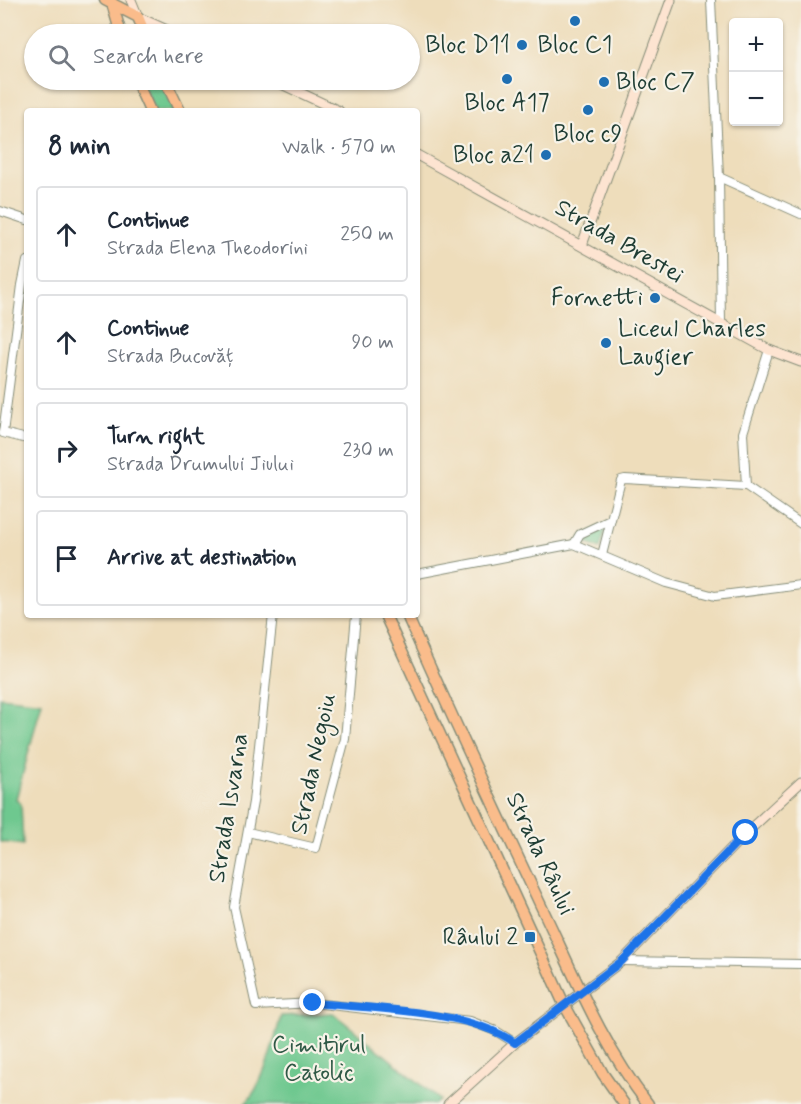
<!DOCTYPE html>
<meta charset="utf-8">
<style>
:root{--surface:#fff;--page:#f2f2f3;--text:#1f2937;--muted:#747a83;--line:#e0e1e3}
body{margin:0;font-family:Mynerve,sans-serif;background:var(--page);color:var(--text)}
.controls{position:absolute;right:18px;top:18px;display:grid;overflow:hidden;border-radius:6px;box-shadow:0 2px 4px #0004}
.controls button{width:54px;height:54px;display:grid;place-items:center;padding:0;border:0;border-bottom:2px solid var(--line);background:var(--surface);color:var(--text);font:30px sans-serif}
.stop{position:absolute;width:18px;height:18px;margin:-14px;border:4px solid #1a73e8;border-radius:50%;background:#fff}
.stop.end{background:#1a73e8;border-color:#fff;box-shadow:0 2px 6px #0008}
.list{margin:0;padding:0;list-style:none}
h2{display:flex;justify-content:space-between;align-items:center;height:78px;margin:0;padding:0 24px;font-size:26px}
h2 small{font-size:20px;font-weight:400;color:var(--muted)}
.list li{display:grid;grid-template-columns:39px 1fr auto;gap:18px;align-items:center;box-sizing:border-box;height:96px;margin:0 12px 12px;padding:0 12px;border:2px solid var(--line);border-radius:6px}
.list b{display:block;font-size:22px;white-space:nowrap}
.list p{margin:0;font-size:20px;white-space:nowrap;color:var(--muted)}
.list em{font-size:20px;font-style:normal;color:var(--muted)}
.icon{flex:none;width:33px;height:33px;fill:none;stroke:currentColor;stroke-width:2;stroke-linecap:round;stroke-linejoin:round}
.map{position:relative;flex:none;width:801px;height:1104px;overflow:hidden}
.search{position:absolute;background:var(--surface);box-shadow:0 2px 4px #0004;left:24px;top:24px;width:396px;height:66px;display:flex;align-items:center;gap:15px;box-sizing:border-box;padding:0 21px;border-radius:33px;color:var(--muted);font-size:22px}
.panel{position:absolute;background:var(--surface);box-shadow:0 2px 4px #0004;left:24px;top:108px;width:396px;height:510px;border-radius:6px}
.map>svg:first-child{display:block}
.green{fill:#6ec88f;stroke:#468262;stroke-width:1.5}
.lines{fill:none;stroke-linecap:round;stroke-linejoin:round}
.tertiary-casing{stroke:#868d78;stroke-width:10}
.secondary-casing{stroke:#868d78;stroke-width:11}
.primary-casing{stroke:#868d78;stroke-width:13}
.tertiary{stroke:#fff;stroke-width:8}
.secondary{stroke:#fde4d1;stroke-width:9}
.primary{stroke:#fabc8b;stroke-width:10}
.route{stroke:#1a73e8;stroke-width:8}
.poi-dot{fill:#1f6fb2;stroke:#f7f3e8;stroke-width:2}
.labels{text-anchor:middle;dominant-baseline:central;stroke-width:4.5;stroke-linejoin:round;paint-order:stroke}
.poi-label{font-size:24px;fill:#1f3d34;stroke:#f7f3e8;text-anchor:end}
.street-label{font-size:24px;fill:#1f3d34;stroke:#f7f3e8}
.park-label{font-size:24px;fill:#2f5946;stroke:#f7f3e8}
</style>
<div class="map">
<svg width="801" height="1104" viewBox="0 0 801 1104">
<rect width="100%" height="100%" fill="#f7f3e8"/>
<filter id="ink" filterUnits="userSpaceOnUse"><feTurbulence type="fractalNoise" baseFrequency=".0167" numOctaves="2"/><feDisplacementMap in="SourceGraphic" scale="12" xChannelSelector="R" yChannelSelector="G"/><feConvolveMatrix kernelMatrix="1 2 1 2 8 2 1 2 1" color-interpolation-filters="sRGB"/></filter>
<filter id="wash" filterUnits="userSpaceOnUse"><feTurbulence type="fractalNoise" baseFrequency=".008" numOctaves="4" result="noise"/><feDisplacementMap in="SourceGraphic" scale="24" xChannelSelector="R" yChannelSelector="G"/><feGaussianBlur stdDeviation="1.35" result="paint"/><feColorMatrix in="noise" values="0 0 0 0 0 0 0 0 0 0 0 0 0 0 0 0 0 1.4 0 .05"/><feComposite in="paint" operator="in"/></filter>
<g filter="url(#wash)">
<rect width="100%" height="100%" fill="#edb"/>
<g class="green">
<path d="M140 80H161L175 111H155Z"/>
<path d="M602 527 605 530 600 549 582 541 581 537Z"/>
<path d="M0 697 42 702 16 799 21 804 23 845 0 842Z"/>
<path d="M333 1013 440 1100 435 1104H245C264 1085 274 1041 281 1016Z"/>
</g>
</g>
<g filter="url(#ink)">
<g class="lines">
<g class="tertiary-casing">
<g id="tertiary">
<path d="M711 0 719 177 721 324"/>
<path d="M719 177 801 214"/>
<path d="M0 211 27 220"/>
<path d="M27 261 22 285 3 433 27 439"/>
<path d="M746 486 743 433 769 350"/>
<path d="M574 544 580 534 610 520"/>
<path d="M602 555 621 480 625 479 746 486 801 524"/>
<path d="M417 574 574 544 666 583 715 596 801 585"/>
<path d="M273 615 253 802 234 907 256 1006 313 1003 470 1021 496 1031 515 1043"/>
<path d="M248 832 316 848 345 739 356 615"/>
<path d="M622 961 801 964"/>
</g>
</g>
<g class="secondary-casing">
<g id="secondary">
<path d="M131 0 138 17 176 34"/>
<path d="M273 80 339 111"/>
<path d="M417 155 769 350 801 362"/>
<path d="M582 245 671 0"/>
<path d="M448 1104 515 1043 622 961 746 833 801 782"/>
</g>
</g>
<g class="primary-casing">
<g id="primary">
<path d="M105 0 138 17 145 34"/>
<path d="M112 3 121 34"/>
<path d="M136 80 150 111"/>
<path d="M165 80 180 111"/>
<path d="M385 615 564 1004 603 1074 624 1104"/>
<path d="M407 615C450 714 496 811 542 908 574 975 602 1045 648 1104"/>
</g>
</g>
<use href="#tertiary" class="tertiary"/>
<use href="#secondary" class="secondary"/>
<use href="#primary" class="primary"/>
</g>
</g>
<g class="lines" filter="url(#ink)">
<path class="route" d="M313 1003C370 1008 470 1010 515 1043L622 961 746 833"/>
</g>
<g class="poi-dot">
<circle cx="575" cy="21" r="6"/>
<circle cx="522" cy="45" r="6"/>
<circle cx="507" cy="79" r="6"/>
<circle cx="604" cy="82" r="6"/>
<circle cx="588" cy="110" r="6"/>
<circle cx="546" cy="155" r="6"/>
<circle cx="655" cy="298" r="6"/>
<circle cx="606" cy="343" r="6"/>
<rect x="524" y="931" width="12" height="12" rx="3"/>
</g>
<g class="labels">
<g class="poi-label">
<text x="510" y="45">Bloc D11</text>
<text x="575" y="45" text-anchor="middle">Bloc C1</text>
<text x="616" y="82" text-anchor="start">Bloc C7</text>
<text x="507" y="103" text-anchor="middle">Bloc A17</text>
<text x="588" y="134" text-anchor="middle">Bloc c9</text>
<text x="534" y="155">Bloc a21</text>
<text x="643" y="298">Fornetti</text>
<text x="618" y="329" text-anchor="start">Liceul Charles<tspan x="618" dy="28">Laugier</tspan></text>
<text x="518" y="937">Râului 2</text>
</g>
<g class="street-label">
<text transform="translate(619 242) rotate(30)">Strada Brestei</text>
<text transform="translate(314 764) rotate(-78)">Strada Negoiu</text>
<text transform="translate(229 808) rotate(-81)">Strada Isvarna</text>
<text transform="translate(540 854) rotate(65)">Strada Râului</text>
</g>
<g class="park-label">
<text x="319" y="1045">Cimitirul<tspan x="319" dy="28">Catolic</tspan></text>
</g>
</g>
</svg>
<div class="controls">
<button>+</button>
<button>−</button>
</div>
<div class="stop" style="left:746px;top:833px"></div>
<div class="stop end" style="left:313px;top:1003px"></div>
<div class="search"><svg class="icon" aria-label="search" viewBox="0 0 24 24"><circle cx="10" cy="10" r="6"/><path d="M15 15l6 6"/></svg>Search here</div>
<section class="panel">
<h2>8 min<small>Walk · 570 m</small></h2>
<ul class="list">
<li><svg class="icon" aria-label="ahead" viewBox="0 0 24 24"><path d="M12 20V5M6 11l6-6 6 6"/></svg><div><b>Continue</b><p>Strada Elena Theodorini</p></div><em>250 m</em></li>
<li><svg class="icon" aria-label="ahead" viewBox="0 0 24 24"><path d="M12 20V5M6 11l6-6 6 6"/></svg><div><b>Continue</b><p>Strada Bucovăț</p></div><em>90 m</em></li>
<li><svg class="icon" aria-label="right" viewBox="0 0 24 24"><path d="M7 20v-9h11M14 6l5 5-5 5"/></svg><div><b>Turn right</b><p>Strada Drumului Jiului</p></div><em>230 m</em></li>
<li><svg class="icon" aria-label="arrive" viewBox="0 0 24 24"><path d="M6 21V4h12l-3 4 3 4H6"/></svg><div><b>Arrive at destination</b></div></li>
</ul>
</section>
</div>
